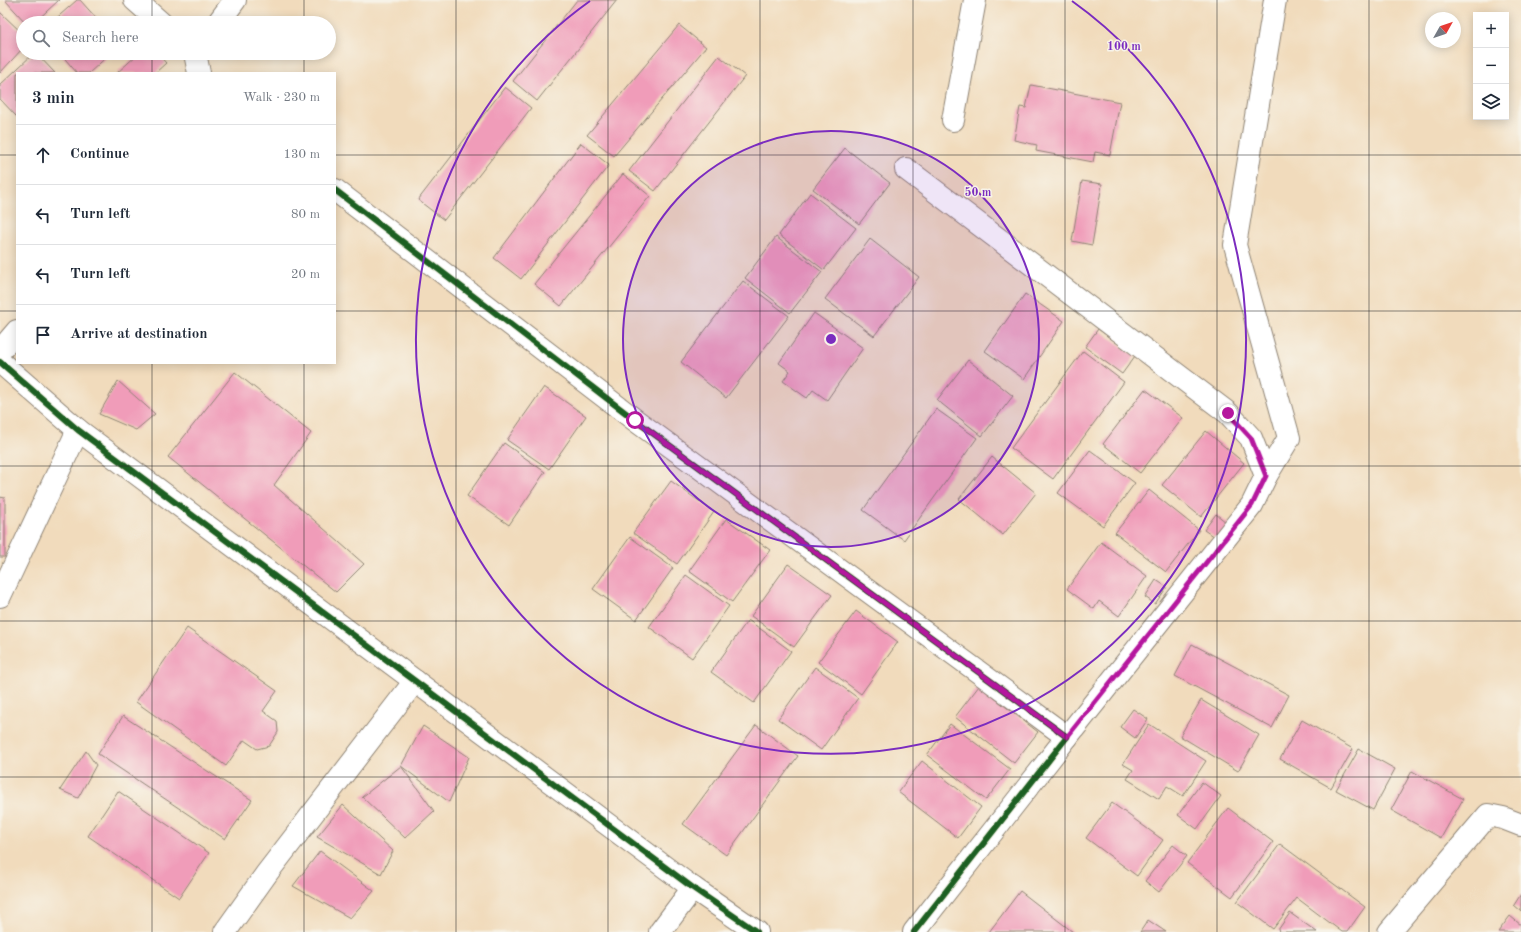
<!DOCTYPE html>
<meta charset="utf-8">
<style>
:root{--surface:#fff;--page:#f2f2f3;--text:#1f2937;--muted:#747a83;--line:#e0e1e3}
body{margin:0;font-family:"Old Standard TT",serif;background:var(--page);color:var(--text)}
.controls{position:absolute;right:12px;top:12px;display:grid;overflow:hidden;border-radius:0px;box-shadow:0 2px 10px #0003}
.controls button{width:36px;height:36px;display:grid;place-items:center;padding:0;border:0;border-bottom:1px solid var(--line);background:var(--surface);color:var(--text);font:20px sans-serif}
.compass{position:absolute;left:1425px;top:12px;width:36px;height:36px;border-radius:50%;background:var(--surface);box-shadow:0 2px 10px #0003;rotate:50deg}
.stop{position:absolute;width:12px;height:12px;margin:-9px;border:3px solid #b5179e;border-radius:50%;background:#fff}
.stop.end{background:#b5179e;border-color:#fff;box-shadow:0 1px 4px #0008}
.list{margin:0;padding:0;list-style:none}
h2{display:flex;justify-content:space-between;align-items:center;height:52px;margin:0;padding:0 16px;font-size:17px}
h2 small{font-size:13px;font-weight:400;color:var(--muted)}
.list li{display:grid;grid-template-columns:26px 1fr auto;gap:12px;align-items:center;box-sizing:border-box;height:60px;padding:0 16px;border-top:1px solid var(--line)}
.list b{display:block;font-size:15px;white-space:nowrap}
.list em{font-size:13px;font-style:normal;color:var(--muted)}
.icon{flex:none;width:22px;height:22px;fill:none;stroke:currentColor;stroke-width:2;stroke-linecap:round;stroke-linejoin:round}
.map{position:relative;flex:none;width:1521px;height:932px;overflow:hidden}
.search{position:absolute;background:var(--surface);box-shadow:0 2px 10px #0003;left:16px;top:16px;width:320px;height:44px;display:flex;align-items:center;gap:10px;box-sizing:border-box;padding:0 14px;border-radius:22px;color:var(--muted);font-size:15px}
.panel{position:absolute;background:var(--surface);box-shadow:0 2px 10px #0003;left:16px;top:72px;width:320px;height:292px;border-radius:0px}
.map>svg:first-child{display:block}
.building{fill:#f09cb9}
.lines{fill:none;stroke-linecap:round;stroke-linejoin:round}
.minor-casing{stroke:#8e8374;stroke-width:24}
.minor{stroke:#fff;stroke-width:22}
.cycleway-casing{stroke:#f7f3e8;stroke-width:8}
.cycleway{stroke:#1b5e20;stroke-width:6}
.route{stroke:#b5179e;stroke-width:5}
.grid{fill:none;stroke:#2b2b2b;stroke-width:1;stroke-opacity:0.55}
.ring{fill:none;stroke:#7b2cbf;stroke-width:2}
.centre{fill:#7b2cbf;stroke:#f7f3e8;stroke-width:2}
.ring-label{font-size:12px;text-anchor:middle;font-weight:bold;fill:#7b2cbf;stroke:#f7f3e8;stroke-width:3;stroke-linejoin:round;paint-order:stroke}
</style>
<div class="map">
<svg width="1521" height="932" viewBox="0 0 1521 932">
<rect width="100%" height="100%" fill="#f7f3e8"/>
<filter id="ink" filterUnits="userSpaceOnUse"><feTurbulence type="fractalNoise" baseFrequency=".025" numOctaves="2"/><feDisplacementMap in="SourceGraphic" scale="8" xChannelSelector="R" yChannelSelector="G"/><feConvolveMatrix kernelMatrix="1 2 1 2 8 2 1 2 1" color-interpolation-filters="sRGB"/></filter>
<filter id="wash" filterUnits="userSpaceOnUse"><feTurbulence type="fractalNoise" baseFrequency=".012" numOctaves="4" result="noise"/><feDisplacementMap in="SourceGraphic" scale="16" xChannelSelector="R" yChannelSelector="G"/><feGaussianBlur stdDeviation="0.9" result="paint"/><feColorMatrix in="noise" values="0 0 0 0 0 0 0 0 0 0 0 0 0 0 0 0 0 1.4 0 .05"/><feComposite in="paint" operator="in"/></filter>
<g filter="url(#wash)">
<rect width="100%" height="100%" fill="#f1dbbc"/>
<g id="blocks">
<g class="building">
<path d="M5 0H59L34 23H26Z"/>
<path d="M77 0H80L97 19 93 23H51Z"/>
<path d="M577 0H617L537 101 513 81Z"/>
<path d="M0 12 23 34V48L0 73Z"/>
<path d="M679 25 706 47 614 156 587 135Z"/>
<path d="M34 53H36L55 73H17V117L0 99V85Z"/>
<path d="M60 53H111L89 73H77Z"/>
<path d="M139 53H157L166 63 155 73H117Z"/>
<path d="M719 56 745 76 655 191 629 171Z"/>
<path d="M1031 85 1120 102 1110 155 1095 152 1093 162 1036 151 1037 145 1014 140 1020 107 1026 108Z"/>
<path d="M505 87 531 108 444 220 418 200Z"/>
<path d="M581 143 609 165 521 279 494 258Z"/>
<path d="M845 148 890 183 859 224 813 189Z"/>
<path d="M623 174 650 196 561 306 534 284Z"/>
<path d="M1082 181 1102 184 1092 245 1072 241Z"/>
<path d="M810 193 856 228 824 270 779 235Z"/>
<path d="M776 237 822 272 790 313 745 278Z"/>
<path d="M870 239 919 277 874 336 825 299Z"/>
<path d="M743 281 789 316 726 398 681 362Z"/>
<path d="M1025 294 1064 321 1024 379 985 351Z"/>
<path d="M814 313 863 348 827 400 813 390 807 398 783 381 790 371 779 363Z"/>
<path d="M1098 329 1135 356 1122 374 1085 347Z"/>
<path d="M1083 351 1124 382 1053 479 1011 448Z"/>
<path d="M968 360 1013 396 982 436 937 400Z"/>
<path d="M235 372 311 433 274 485 364 564 336 592 168 457Z"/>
<path d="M118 381 155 414 136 430 99 414Z"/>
<path d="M544 387 586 416 549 469 507 440Z"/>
<path d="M1145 389 1183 418 1140 473 1103 444Z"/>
<path d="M936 409 977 438 904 540 863 510Z"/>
<path d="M1206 431 1244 463 1201 517 1162 485Z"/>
<path d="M504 443 545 472 509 525 467 496Z"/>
<path d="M1090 450 1135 483 1103 526 1058 493Z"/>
<path d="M992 457 1036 493 1003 535 959 499Z"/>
<path d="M671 481 714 512 677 564 633 533Z"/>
<path d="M1149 490 1199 530 1166 572 1115 533Z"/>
<path d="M0 497 5 498V557H0Z"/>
<path d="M1216 514 1231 526 1220 541 1204 530Z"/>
<path d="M726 519 770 550 732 602 689 571Z"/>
<path d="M630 537 673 568 636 620 593 589Z"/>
<path d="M1101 542 1147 576 1119 616 1099 601 1094 609 1067 589Z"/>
<path d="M788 564 832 595 794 647 751 616Z"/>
<path d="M686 575 729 606 692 658 649 627Z"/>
<path d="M1156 580 1167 587 1155 604 1145 597Z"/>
<path d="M856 611 898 642 861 694 818 662Z"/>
<path d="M748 620 791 651 754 703 711 672Z"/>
<path d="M187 628 277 691 263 711 277 721 278 732 269 746 257 749 244 740 226 766 136 702Z"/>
<path d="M1192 644 1289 695 1272 728 1175 676Z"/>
<path d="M815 667 858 698 821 750 778 719Z"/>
<path d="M979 686 1038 732 1014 763 955 717Z"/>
<path d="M1201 700 1259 735 1238 771 1180 736Z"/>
<path d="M1133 709 1148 719 1135 738 1120 727Z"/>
<path d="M123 716 252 800 225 839 98 754Z"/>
<path d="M1302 720 1353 749 1331 788 1280 759Z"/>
<path d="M950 724 1010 769 986 800 927 755Z"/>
<path d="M1149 724 1206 761 1183 796 1167 786 1159 799 1127 779 1133 770 1123 764Z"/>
<path d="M756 725 798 756 726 855 683 824Z"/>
<path d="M423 726 469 757 449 802 401 766Z"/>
<path d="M1359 749 1395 769 1373 810 1336 790Z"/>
<path d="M86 751 96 765 78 798 60 790Z"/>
<path d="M922 761 981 807 958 838 898 792Z"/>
<path d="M401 766 434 811 405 838 362 797Z"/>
<path d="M1412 771 1463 799 1441 838 1391 810Z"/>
<path d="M1202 782 1221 796 1197 829 1178 815Z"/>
<path d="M118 791 209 853 179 898 88 836Z"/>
<path d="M1112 803 1163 840 1137 876 1086 838Z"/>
<path d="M343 805 393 851 381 874 317 837Z"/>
<path d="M1228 808 1273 842 1232 897 1187 863Z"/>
<path d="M1280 844 1365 907 1347 932H1342L1297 898 1273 929 1237 902Z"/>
<path d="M1173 845 1187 856 1159 892 1145 881Z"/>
<path d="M320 851 374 891 350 918 293 886Z"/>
<path d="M1020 891 1073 932H989Z"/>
<path d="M1521 894V911L1514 905Z"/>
<path d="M1290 913 1317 932H1280L1278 930Z"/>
<path d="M1510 916 1521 925V932H1498Z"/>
<path d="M1148 920 1166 932H1140Z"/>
</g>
</g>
</g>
<g filter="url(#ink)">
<use href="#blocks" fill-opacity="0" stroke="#8e8374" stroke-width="1"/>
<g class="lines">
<g class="minor-casing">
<g id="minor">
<path d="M135 0 161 23"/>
<path d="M218 23 235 0"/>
<path d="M195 53 199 73"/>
<path d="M953 120 975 0"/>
<path d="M906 169 1228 413 1251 438 1266 476 1252 505 1067 737"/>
<path d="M335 190 635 420 1067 737 914 932"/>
<path d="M0 351 17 331"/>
<path d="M0 362 78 430 693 888 757 932"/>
<path d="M1266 476 1289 438 1235 245 1275 0"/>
<path d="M0 596 78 430"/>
<path d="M225 932 267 873 415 681"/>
<path d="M660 932 693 888"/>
<path d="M1389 932 1488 815 1503 818 1521 825"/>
</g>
</g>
<use href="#minor" class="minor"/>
<g class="cycleway-casing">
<g id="cycleway">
<path d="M335 190 635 420 1067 737 914 932"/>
<path d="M0 362 78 430 693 888 757 932"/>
</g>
</g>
<use href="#cycleway" class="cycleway"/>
</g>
</g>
<g class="lines" filter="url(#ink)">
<path class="route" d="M635 420 1067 737 1252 505 1266 476 1251 438 1228 413"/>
</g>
<path class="grid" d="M152 0V23M304 0V23M456 0V932M608 0V932M760 0V932M913 0V932M1065 0V932M1217 0V932M1369 0V932M152 53V73M304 53V73M0 155H17M335 155H1521M0 311H17M335 311H1521M152 363V932M304 363V932M0 466H1521M0 621H1521M0 777H1521"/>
<circle cx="831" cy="339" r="208" fill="#7b2cbf" fill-opacity=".12"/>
<g class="ring">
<circle cx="831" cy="339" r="208"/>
<path d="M1072 1A415 415 0 1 1 590 1"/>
</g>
<circle cx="831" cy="339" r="6" class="centre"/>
<g class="ring-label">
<text x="1124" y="50">100 m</text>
<text x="978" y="196">50 m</text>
</g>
</svg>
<div class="controls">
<button>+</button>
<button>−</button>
<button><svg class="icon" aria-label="layers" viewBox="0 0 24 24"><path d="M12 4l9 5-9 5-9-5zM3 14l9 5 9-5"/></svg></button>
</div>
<svg class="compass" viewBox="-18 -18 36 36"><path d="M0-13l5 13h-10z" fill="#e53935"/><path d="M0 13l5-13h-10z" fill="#747a83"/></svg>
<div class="stop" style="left:635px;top:420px"></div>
<div class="stop end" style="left:1228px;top:413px"></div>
<div class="search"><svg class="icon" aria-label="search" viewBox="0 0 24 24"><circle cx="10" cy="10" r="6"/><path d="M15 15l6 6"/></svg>Search here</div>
<section class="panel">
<h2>3 min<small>Walk · 230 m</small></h2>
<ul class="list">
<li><svg class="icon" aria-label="ahead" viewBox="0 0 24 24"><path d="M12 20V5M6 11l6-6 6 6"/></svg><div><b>Continue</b></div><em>130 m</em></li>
<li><svg class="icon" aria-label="left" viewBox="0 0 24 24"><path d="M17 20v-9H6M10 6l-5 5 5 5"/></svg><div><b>Turn left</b></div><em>80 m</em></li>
<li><svg class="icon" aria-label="left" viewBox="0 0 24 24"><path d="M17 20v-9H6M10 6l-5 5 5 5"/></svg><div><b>Turn left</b></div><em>20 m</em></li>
<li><svg class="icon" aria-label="arrive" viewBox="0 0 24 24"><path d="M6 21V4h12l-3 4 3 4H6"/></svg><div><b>Arrive at destination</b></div></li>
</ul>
</section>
</div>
